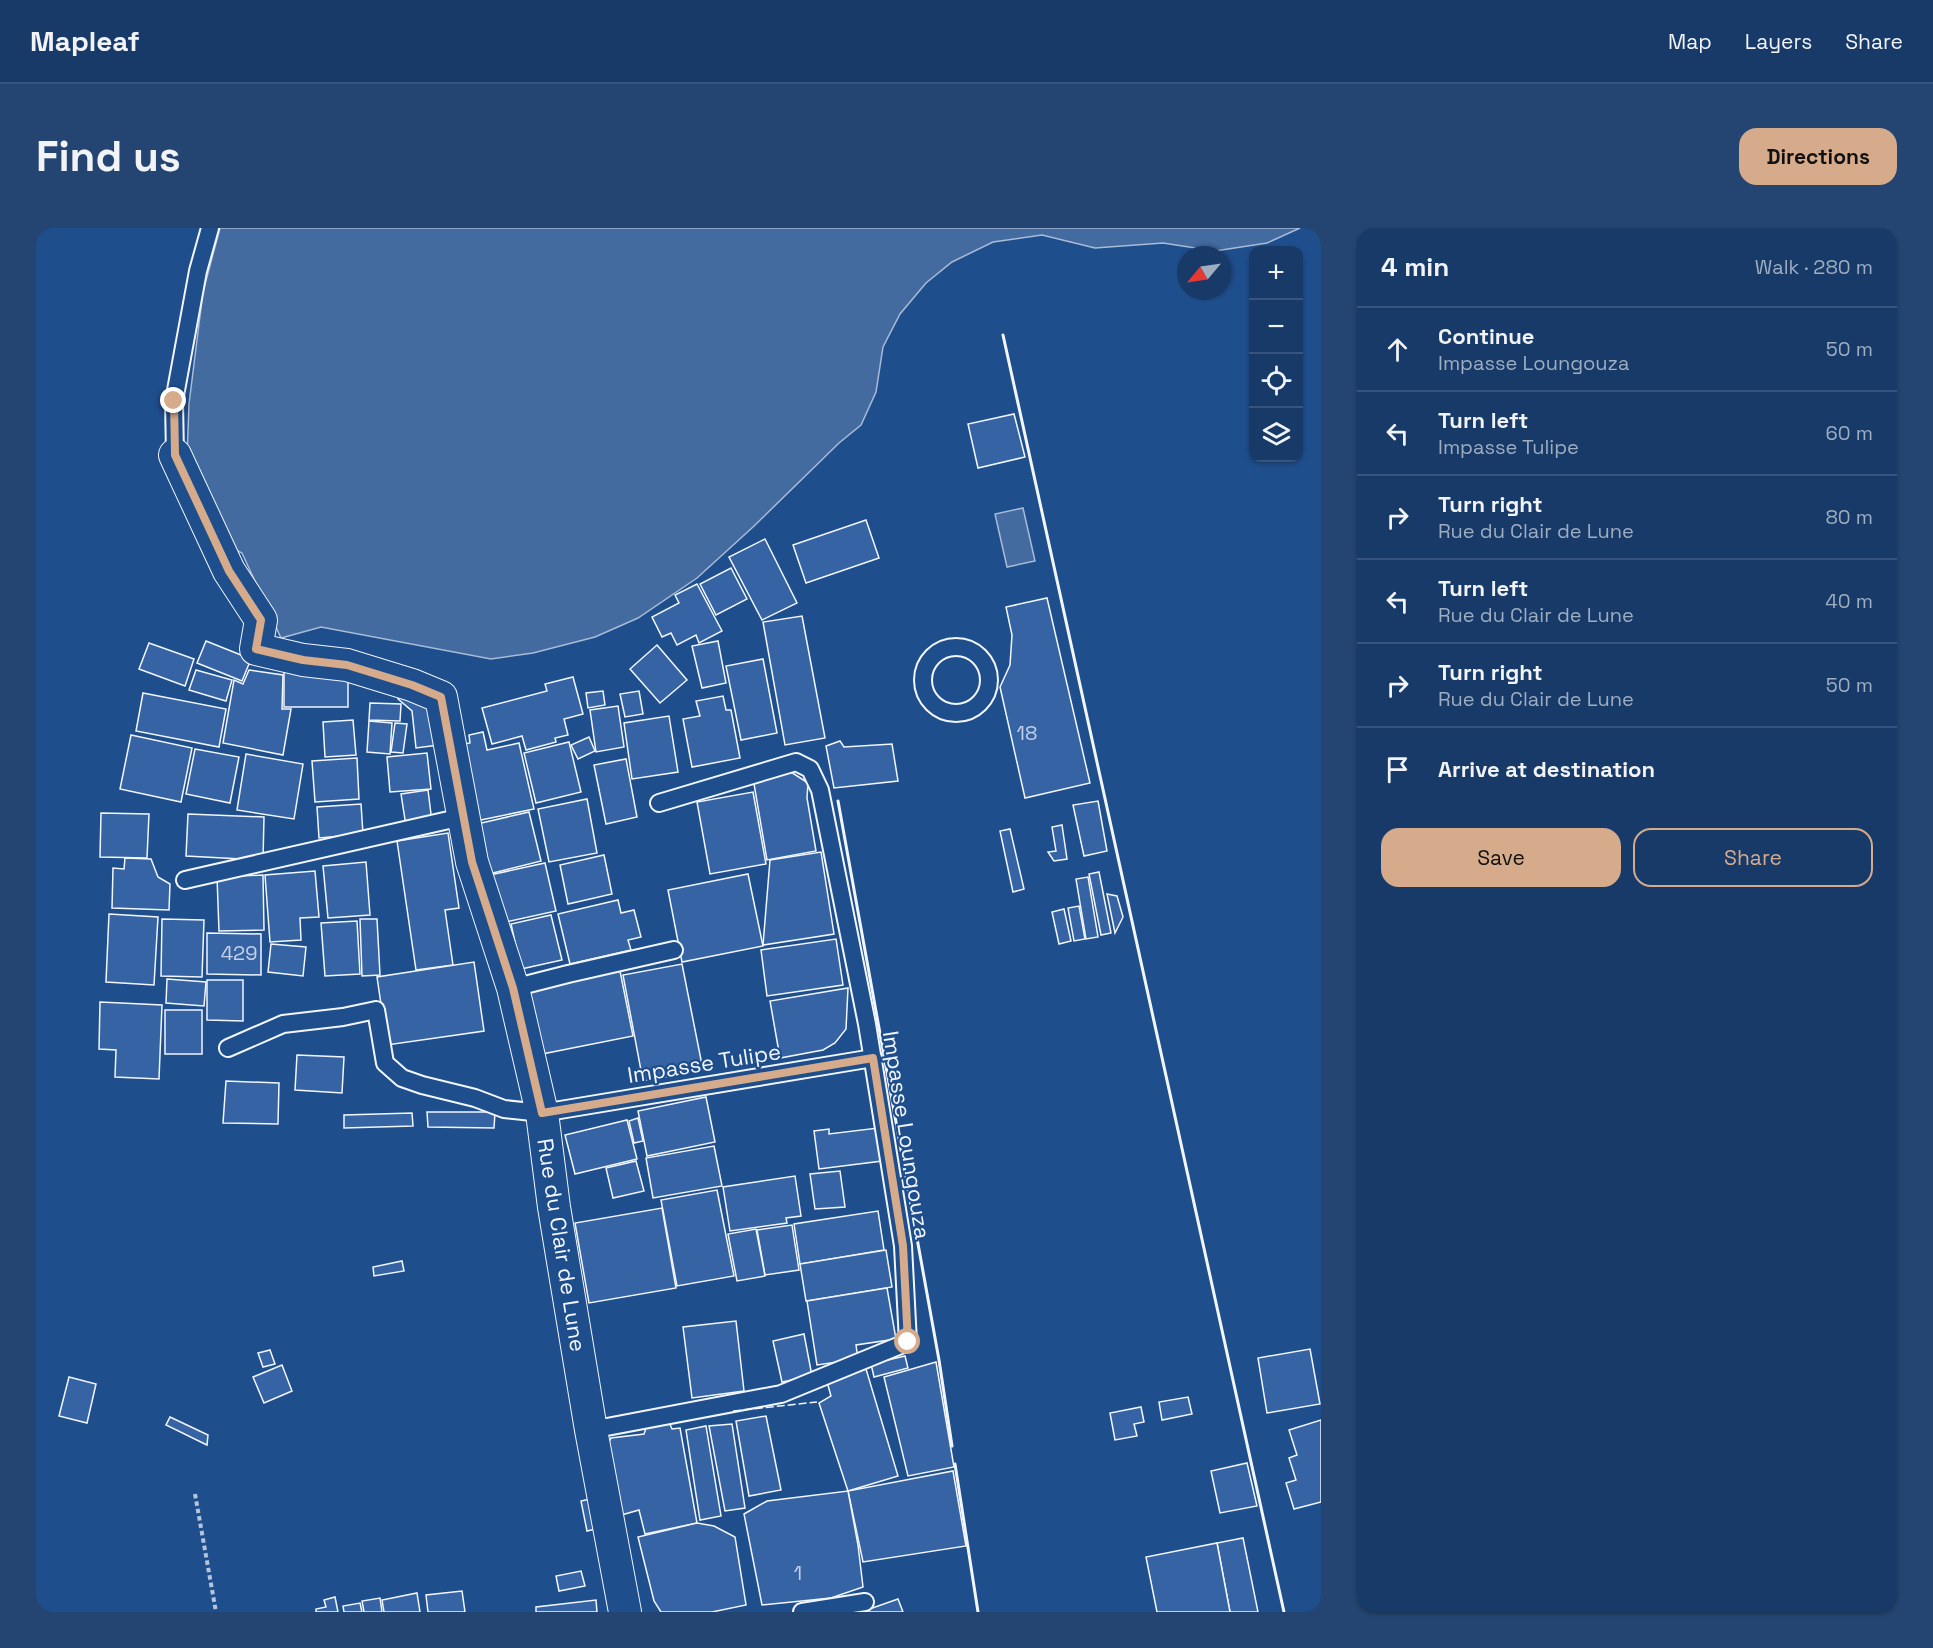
<!DOCTYPE html>
<meta charset="utf-8">
<style>
:root{--surface:#173a69;--page:#244571;--text:#f1f3f6;--muted:#9eadc0;--line:#36547d;--accent:#d6ab8b}
body{margin:0;font-family:"Space Grotesk",sans-serif;background:var(--page);color:var(--text)}
.controls{position:absolute;right:18px;top:18px;display:grid;overflow:hidden;border-radius:12px;box-shadow:0 2px 4px #0004}
.controls button{width:54px;height:54px;display:grid;place-items:center;padding:0;border:0;border-bottom:2px solid var(--line);background:var(--surface);color:var(--text);font:30px sans-serif}
.compass{position:absolute;left:1141px;top:18px;width:54px;height:54px;border-radius:50%;background:var(--surface);box-shadow:0 2px 4px #0004;rotate:241deg}
.stop{position:absolute;width:18px;height:18px;margin:-14px;border:4px solid #d6ab8b;border-radius:50%;background:#fff}
.stop.end{background:#d6ab8b;border-color:#fff;box-shadow:0 2px 6px #0008}
.list{margin:0;padding:0;list-style:none}
h2{display:flex;justify-content:space-between;align-items:center;height:78px;margin:0;padding:0 24px;font-size:26px}
h2 small{font-size:20px;font-weight:400;color:var(--muted)}
.list li{display:grid;grid-template-columns:39px 1fr auto;gap:18px;align-items:center;box-sizing:border-box;height:84px;padding:0 24px;border-top:2px solid var(--line)}
.list b{display:block;font-size:22px;white-space:nowrap}
.list p{margin:0;font-size:20px;white-space:nowrap;color:var(--muted)}
.list em{font-size:20px;font-style:normal;color:var(--muted)}
.actions{display:flex;gap:12px;padding:18px 24px}
.actions a{flex:1;padding:14px 0;border:2px solid var(--accent);border-radius:18px;text-align:center;font-size:21px;color:var(--accent)}
.actions .main{background:var(--accent);color:#111}
.icon{flex:none;width:33px;height:33px;fill:none;stroke:currentColor;stroke-width:2;stroke-linecap:round;stroke-linejoin:round}
.map{position:relative;flex:none;width:1285px;height:1384px;overflow:hidden;border-radius:18px}
header{display:flex;align-items:center;gap:36px;box-sizing:border-box;height:84px;padding:0 30px;background:var(--surface);border-bottom:2px solid var(--line)}
header strong{font-size:28px}
nav{display:flex;gap:33px;margin-inline-start:auto;font-size:21px}
.intro{display:flex;align-items:center;justify-content:space-between;box-sizing:border-box;height:144px;padding:0 36px}
h1{margin:0;font-size:42px}
.button{padding:15px 27px;border-radius:18px;background:var(--accent);color:#111;font-size:21px;font-weight:700}
main{display:flex;gap:36px;padding:0 36px}
aside{flex:1;background:var(--surface);border-radius:18px;box-shadow:0 2px 4px #0004}
.map>svg:first-child{display:block}
.water{fill:#446ba0;stroke:#a8bbd7;stroke-width:1.5}
.building{fill:#3563a3;stroke:#f2f6ff;stroke-width:1.5}
.lines{fill:none;stroke-linecap:round;stroke-linejoin:round}
.service-casing{stroke:#f2f6ff;stroke-width:20}
.minor-casing{stroke:#f2f6ff;stroke-width:34}
.path{stroke:#b3c4dc;stroke-width:4;stroke-dasharray:4.5 3;stroke-linecap:butt}
.service{stroke:#1f4e8c;stroke-width:16}
.minor{stroke:#1f4e8c;stroke-width:32}
.fence{stroke:#f2f6ff;stroke-width:1.5;stroke-dasharray:8 3;stroke-linecap:butt}
.wall{stroke:#f2f6ff;stroke-width:3}
.route{stroke:#d6ab8b;stroke-width:8}
.labels{text-anchor:middle;dominant-baseline:central;stroke-width:4.5;stroke-linejoin:round;paint-order:stroke}
.number-label{font-size:20px;fill:#c3d1e8}
.street-label{font-size:22px;fill:#f2f6ff;stroke:#1f4e8c}
</style>
<header>
<strong>Mapleaf</strong>
<nav><a>Map</a><a>Layers</a><a>Share</a></nav>
</header>
<div class="intro"><h1>Find us</h1><a class="button">Directions</a></div>
<main>
<div class="map">
<svg width="1285" height="1384" viewBox="0 0 1285 1384">
<rect width="100%" height="100%" fill="#1f4e8c"/>
<g class="water">
<path d="M184 0H1264L1231 15 1179 23 1127 15 1059 20 1006 7 957 14 916 34 890 55 864 86 847 119 840 164 825 197 803 215 717 299 661 350 602 390 559 409 497 425 455 431 285 399 245 410 206 325 183 313 151 230 153 176 167 64Z"/>
<path d="M987 280 999 333 971 339 959 286Z"/>
</g>
<g class="building">
<path d="M978 186 989 229 942 240 932 196Z"/>
<path d="M830 292 843 330 770 355 757 317Z"/>
<path d="M729 311 761 375 726 392 693 329Z"/>
<path d="M695 340 711 371 680 387 664 356Z"/>
<path d="M661 356 686 403 663 415 660 407 641 417 635 405 626 409 616 389 643 375 639 367Z"/>
<path d="M1011 370 1054 555 989 570 964 459 974 437 976 407 970 379Z"/>
<path d="M766 388 789 510 749 517 727 394Z"/>
<path d="M170 413 215 431 206 453 161 435Z"/>
<path d="M682 413 690 455 666 460 656 418Z"/>
<path d="M113 415 158 431 149 458 103 441Z"/>
<path d="M621 417 651 452 624 475 594 441Z"/>
<path d="M727 431 741 505 705 512 690 438Z"/>
<path d="M160 442 196 452 190 473 153 462Z"/>
<path d="M213 442 247 447 246 481H255L247 527 187 515 198 452 207 456Z"/>
<rect x="248" y="444" width="64" height="35"/>
<path d="M537 449 547 486 528 491 532 507 519 510 520 514 490 522 486 508 456 516 446 480 511 463 509 456Z"/>
<path d="M370 460 404 478 410 516 380 520 376 483 362 471Z"/>
<path d="M567 463 569 477 552 480 550 465Z"/>
<path d="M603 463 607 486 589 489 584 466Z"/>
<path d="M107 465 190 481 183 519 100 503Z"/>
<path d="M687 468 690 482H695L704 530 656 539 647 491 664 488 660 473Z"/>
<path d="M334 475 365 476 364 493 333 492Z"/>
<path d="M582 478 588 519 560 524 554 482Z"/>
<path d="M633 488 642 544 596 551 588 495Z"/>
<path d="M317 492 320 527 289 529 287 494Z"/>
<path d="M333 493 356 495 354 526 331 524Z"/>
<path d="M359 495 371 496 367 525 355 524Z"/>
<path d="M447 504 451 522 483 515 498 581 435 594 418 518 434 515 433 507Z"/>
<path d="M95 507 156 520 145 574 84 561Z"/>
<path d="M553 509 559 523 542 531 535 517Z"/>
<path d="M804 513 808 519 856 516 862 553 798 560 790 518Z"/>
<path d="M533 514 545 564 500 575 488 525Z"/>
<path d="M159 521 203 529 194 575 150 566Z"/>
<path d="M391 525 395 561 354 564 351 529Z"/>
<path d="M210 526 267 536 258 591 201 582Z"/>
<path d="M321 530 323 571 279 574 276 533Z"/>
<path d="M590 531 601 589 570 596 558 537Z"/>
<path d="M755 544 772 555 771 570 780 623 731 632 717 550Z"/>
<path d="M392 562 396 594 370 598 365 566Z"/>
<path d="M717 564 730 636 674 646 661 574Z"/>
<path d="M551 571 561 625 513 634 502 581Z"/>
<path d="M1062 573 1071 623 1048 628 1037 577Z"/>
<path d="M325 576 327 606 283 610 281 579Z"/>
<path d="M493 584 505 633 453 646 441 596Z"/>
<path d="M65 585 113 586 111 630 64 629Z"/>
<path d="M152 586 228 589 227 632 150 628Z"/>
<path d="M1026 597 1031 631 1018 633 1012 624 1020 623 1016 599Z"/>
<path d="M974 601 988 661 977 664 964 603Z"/>
<path d="M412 605 423 680 409 682 417 737 380 742 361 613Z"/>
<path d="M785 624 798 706 727 717 734 632Z"/>
<path d="M568 627 576 666 532 676 524 637Z"/>
<path d="M89 630 115 631 122 649 134 656 133 682 76 680 77 640 88 641Z"/>
<path d="M330 634 334 687 292 690 287 638Z"/>
<path d="M509 635 520 683 465 695 454 647Z"/>
<path d="M279 643 283 689 264 690 265 712 234 714 229 647Z"/>
<path d="M1063 644 1075 705 1065 707 1053 646Z"/>
<path d="M712 646 727 718 646 734 632 662Z"/>
<path d="M227 647 228 702 183 703 181 649Z"/>
<path d="M1052 649 1062 709 1050 711 1040 651Z"/>
<path d="M1071 666 1081 668 1087 689 1079 705Z"/>
<path d="M582 672 585 685 598 682 605 709 592 712 595 722 534 736 522 686Z"/>
<path d="M1043 678 1049 711 1038 713 1032 680Z"/>
<path d="M1028 681 1035 713 1023 716 1016 684Z"/>
<path d="M73 686 122 689 118 757 70 754Z"/>
<path d="M515 687 526 732 485 741 475 696Z"/>
<path d="M126 691 168 692 166 749 125 748Z"/>
<path d="M324 691H341L344 747 326 748Z"/>
<path d="M321 693 324 746 289 748 285 695Z"/>
<path d="M171 705 225 706V747L171 746Z"/>
<path d="M800 711 807 757 731 768 725 722Z"/>
<path d="M235 716 270 719 267 748 232 744Z"/>
<path d="M438 734 448 803 351 817 341 749Z"/>
<path d="M646 736 667 842 607 853 587 747Z"/>
<path d="M584 743 597 808 501 827 488 762Z"/>
<path d="M131 751 170 754 168 778 130 775Z"/>
<path d="M171 752H207V793L171 792Z"/>
<path d="M812 760 810 801 799 815 787 822 744 830 734 773Z"/>
<path d="M64 774 126 777 123 851 79 849 80 822 63 821Z"/>
<rect x="129" y="782" width="37" height="44"/>
<path d="M261 827 308 829 306 865 259 862Z"/>
<path d="M190 853 243 855 242 896 187 895Z"/>
<path d="M670 869 679 914 611 928 602 883Z"/>
<path d="M391 884H459L458 900 392 899Z"/>
<path d="M376 885 377 898 308 900V887Z"/>
<path d="M602 890 607 913 598 915 593 893Z"/>
<path d="M591 892 601 931 539 946 529 907Z"/>
<path d="M842 900 846 933 783 941 778 903 793 901V906Z"/>
<path d="M678 918 686 958 617 970 610 930Z"/>
<path d="M600 933 608 963 577 970 570 940Z"/>
<path d="M804 943 809 979 779 981 774 946Z"/>
<path d="M759 948 765 988 750 990 751 995 694 1003 687 959Z"/>
<path d="M681 962 698 1048 641 1058 625 972Z"/>
<path d="M626 980 640 1060 553 1075 539 995Z"/>
<path d="M842 983 848 1022 764 1036 758 996Z"/>
<path d="M756 997 763 1042 729 1047 721 1002Z"/>
<path d="M720 1001 729 1048 701 1053 692 1006Z"/>
<path d="M850 1022 856 1059 770 1073 764 1036Z"/>
<path d="M366 1033 368 1043 338 1048 337 1039Z"/>
<path d="M851 1060 860 1111 820 1117 822 1131 781 1137 771 1073Z"/>
<path d="M700 1093 708 1163 656 1170 647 1099Z"/>
<path d="M768 1106 776 1148 746 1154 737 1113Z"/>
<path d="M1274 1121 1284 1176 1231 1185 1222 1130Z"/>
<path d="M234 1122 239 1136 227 1139 222 1125Z"/>
<path d="M869 1128 872 1140 838 1149 835 1136Z"/>
<path d="M900 1134 918 1239 872 1248 848 1149Z"/>
<path d="M246 1137 256 1163 228 1175 217 1149Z"/>
<path d="M830 1141 862 1248 812 1263 783 1175 795 1168 791 1154Z"/>
<path d="M33 1149 60 1156 51 1195 23 1188Z"/>
<path d="M1152 1169 1156 1186 1126 1192 1123 1174Z"/>
<path d="M1105 1179 1108 1194 1098 1196 1101 1208 1079 1212 1074 1185Z"/>
<path d="M730 1188 745 1262 713 1268 700 1193Z"/>
<path d="M134 1189 172 1207 171 1217 130 1197Z"/>
<path d="M1285 1192V1274L1258 1281 1250 1255 1260 1252 1253 1230 1261 1227 1253 1202Z"/>
<path d="M633 1194 636 1201 644 1200 661 1295 609 1306 603 1282 582 1288 568 1224 575 1210 608 1206 610 1200Z"/>
<path d="M696 1196 709 1280 689 1283 673 1198Z"/>
<path d="M670 1198 685 1288 664 1292 650 1202Z"/>
<path d="M1211 1235 1221 1278 1184 1285 1175 1243Z"/>
<path d="M917 1243 930 1318 827 1334 812 1263Z"/>
<path d="M812 1263 822 1317 827 1359 795 1370 726 1377 708 1286 731 1273Z"/>
<path d="M558 1270 564 1300 551 1303 545 1273Z"/>
<path d="M661 1295 678 1298 699 1309 710 1377 676 1384H625L618 1373 602 1309Z"/>
<path d="M1207 1310 1222 1384H1194L1181 1315Z"/>
<path d="M1181 1315 1194 1384H1121L1110 1329Z"/>
<path d="M545 1343 549 1358 523 1363 520 1348Z"/>
<path d="M426 1363 429 1384H392L390 1367Z"/>
<path d="M381 1365 384 1384H348L346 1372Z"/>
<path d="M299 1369 302 1384H280V1381L290 1379 288 1372Z"/>
<path d="M344 1370 346 1384H328L326 1373Z"/>
<path d="M862 1371 867 1384H825Z"/>
<path d="M560 1372 561 1384H500V1379Z"/>
<path d="M324 1375 326 1384H308L307 1378Z"/>
</g>
<g class="lines">
<g class="service-casing">
<g id="service">
<path d="M139 227 138 173 162 43 174 0"/>
<circle cx="920" cy="452" r="33"/>
<path d="M149 652 426 589"/>
<path d="M477 760 532 746 638 722"/>
<path d="M192 820 247 796 307 789 340 782 349 835 366 850 386 857 439 870 468 881 506 885 837 830"/>
<path d="M555 1202 745 1166 872 1114 867 1018 831 796 784 562 774 541 760 534 623 575"/>
<path d="M766 1384 829 1374"/>
</g>
</g>
<g class="minor-casing">
<path id="minor" d="M139 227 193 343 225 392 220 421 267 432 311 437 376 457 405 469 436 634 477 760 506 885 518 979 555 1202 589 1384"/>
</g>
<path class="path" d="M159 1266 180 1384"/>
<use href="#service" class="service"/>
<use href="#minor" class="minor"/>
<path class="fence" d="M697 1183 781 1174"/>
<g class="wall">
<path d="M967 107 1248 1384"/>
<path d="M802 573 903 1132 916 1218"/>
<path d="M919 1236 942 1384"/>
</g>
</g>
<g class="lines">
<path class="route" d="M138 173 139 227 193 343 225 392 220 421 267 432 311 437 376 457 405 469 436 634 477 760 506 885 837 830 867 1018 872 1114"/>
</g>
<g class="labels">
<g class="number-label">
<text x="991" y="505">18</text>
<text x="203" y="725">429</text>
<text x="762" y="1345">1</text>
</g>
<g class="street-label">
<text transform="translate(668 835) rotate(-9)">Impasse Tulipe</text>
<text transform="translate(871 907) rotate(81)">Impasse Loungouza</text>
<text transform="translate(526 1017) rotate(81)">Rue du Clair de Lune</text>
</g>
</g>
</svg>
<div class="controls">
<button>+</button>
<button>−</button>
<button><svg class="icon" aria-label="locate" viewBox="0 0 24 24"><circle cx="12" cy="12" r="6"/><path d="M12 2v4M12 18v4M2 12h4M18 12h4"/></svg></button>
<button><svg class="icon" aria-label="layers" viewBox="0 0 24 24"><path d="M12 4l9 5-9 5-9-5zM3 14l9 5 9-5"/></svg></button>
</div>
<svg class="compass" viewBox="-18 -18 36 36"><path d="M0-13l5 13h-10z" fill="#e53935"/><path d="M0 13l5-13h-10z" fill="#9eadc0"/></svg>
<div class="stop" style="left:872px;top:1114px"></div>
<div class="stop end" style="left:138px;top:173px"></div>
</div>
<aside>
<h2>4 min<small>Walk · 280 m</small></h2>
<ul class="list">
<li><svg class="icon" aria-label="ahead" viewBox="0 0 24 24"><path d="M12 20V5M6 11l6-6 6 6"/></svg><div><b>Continue</b><p>Impasse Loungouza</p></div><em>50 m</em></li>
<li><svg class="icon" aria-label="left" viewBox="0 0 24 24"><path d="M17 20v-9H6M10 6l-5 5 5 5"/></svg><div><b>Turn left</b><p>Impasse Tulipe</p></div><em>60 m</em></li>
<li><svg class="icon" aria-label="right" viewBox="0 0 24 24"><path d="M7 20v-9h11M14 6l5 5-5 5"/></svg><div><b>Turn right</b><p>Rue du Clair de Lune</p></div><em>80 m</em></li>
<li><svg class="icon" aria-label="left" viewBox="0 0 24 24"><path d="M17 20v-9H6M10 6l-5 5 5 5"/></svg><div><b>Turn left</b><p>Rue du Clair de Lune</p></div><em>40 m</em></li>
<li><svg class="icon" aria-label="right" viewBox="0 0 24 24"><path d="M7 20v-9h11M14 6l5 5-5 5"/></svg><div><b>Turn right</b><p>Rue du Clair de Lune</p></div><em>50 m</em></li>
<li><svg class="icon" aria-label="arrive" viewBox="0 0 24 24"><path d="M6 21V4h12l-3 4 3 4H6"/></svg><div><b>Arrive at destination</b></div></li>
</ul>
<div class="actions"><a class="main">Save</a><a>Share</a></div>
</aside>
</main>
